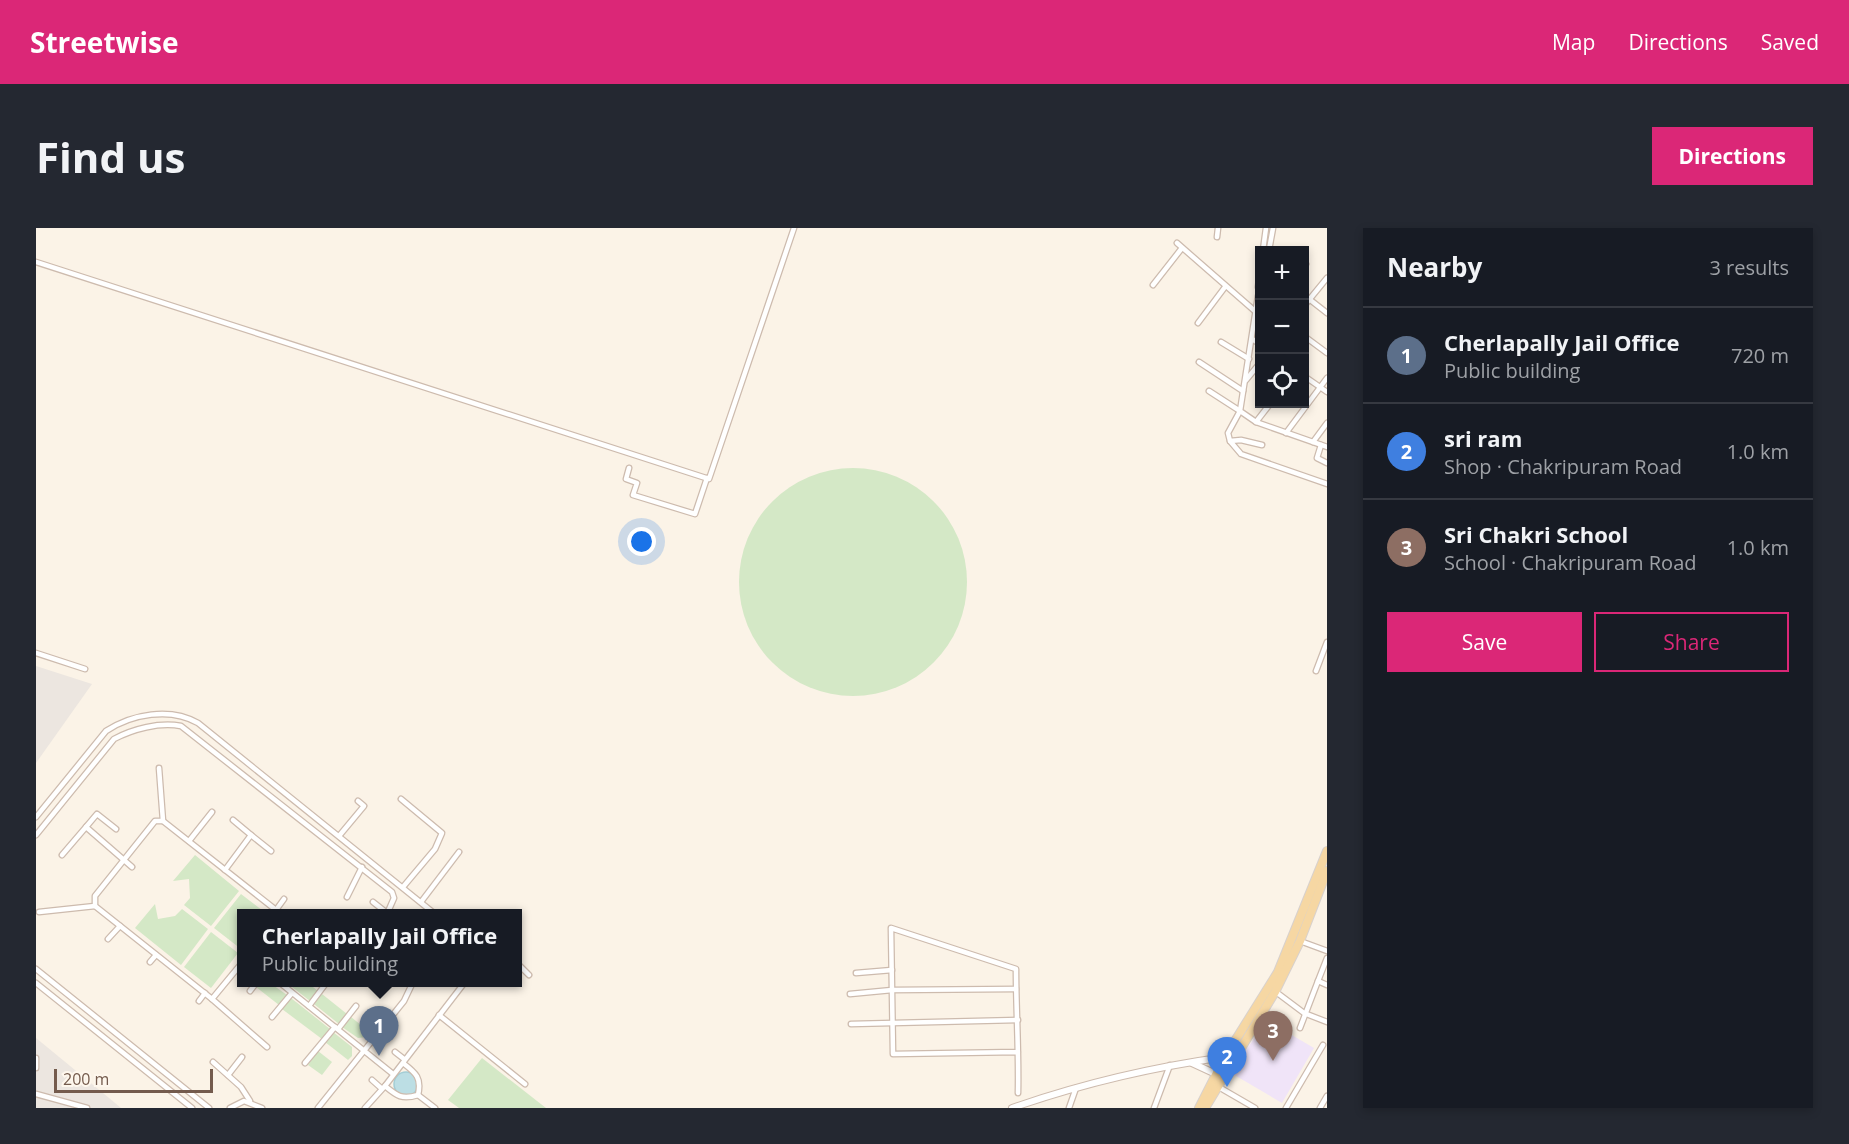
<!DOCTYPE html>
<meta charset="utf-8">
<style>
:root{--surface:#171b24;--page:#242831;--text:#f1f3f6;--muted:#9ea1a6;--line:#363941;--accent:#db2777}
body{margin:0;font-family:"Open Sans",sans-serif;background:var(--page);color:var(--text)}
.controls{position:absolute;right:18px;top:18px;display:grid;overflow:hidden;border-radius:0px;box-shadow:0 3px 9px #0003}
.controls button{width:54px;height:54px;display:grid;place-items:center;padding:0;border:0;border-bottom:2px solid var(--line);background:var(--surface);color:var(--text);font:30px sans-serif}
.scale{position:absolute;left:18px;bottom:15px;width:159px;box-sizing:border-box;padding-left:6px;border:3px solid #745b4d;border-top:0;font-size:16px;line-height:21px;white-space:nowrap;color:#745b4d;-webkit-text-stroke:4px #fef7ed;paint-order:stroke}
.you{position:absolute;left:606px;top:314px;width:21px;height:21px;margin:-15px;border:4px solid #fff;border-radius:50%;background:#1a73e8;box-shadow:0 0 0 9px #1a73e833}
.badge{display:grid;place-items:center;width:39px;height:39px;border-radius:50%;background:var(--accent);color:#fff;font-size:20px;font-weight:700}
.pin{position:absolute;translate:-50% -50px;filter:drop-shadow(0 2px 3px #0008)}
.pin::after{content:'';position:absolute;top:32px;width:21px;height:18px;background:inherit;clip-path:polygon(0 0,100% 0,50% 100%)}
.popup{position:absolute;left:201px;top:681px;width:285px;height:78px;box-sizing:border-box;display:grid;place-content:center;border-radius:0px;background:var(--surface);filter:drop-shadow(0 2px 4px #0005);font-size:20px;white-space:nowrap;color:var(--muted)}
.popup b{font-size:22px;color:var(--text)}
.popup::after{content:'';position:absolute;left:50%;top:100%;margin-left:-12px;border:12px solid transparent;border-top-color:var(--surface)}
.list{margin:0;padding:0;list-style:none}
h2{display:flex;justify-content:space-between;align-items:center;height:78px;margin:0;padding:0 24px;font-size:26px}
h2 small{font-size:20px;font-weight:400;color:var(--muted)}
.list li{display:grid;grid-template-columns:39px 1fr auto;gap:18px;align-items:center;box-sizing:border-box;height:96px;padding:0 24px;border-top:2px solid var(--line)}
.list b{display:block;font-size:22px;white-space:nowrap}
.list p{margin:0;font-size:20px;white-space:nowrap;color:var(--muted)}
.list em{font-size:20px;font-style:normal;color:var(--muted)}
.actions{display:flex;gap:12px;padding:18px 24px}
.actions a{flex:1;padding:14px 0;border:2px solid var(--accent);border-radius:0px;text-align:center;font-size:21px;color:var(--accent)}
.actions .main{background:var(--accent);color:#fff}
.icon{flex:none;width:33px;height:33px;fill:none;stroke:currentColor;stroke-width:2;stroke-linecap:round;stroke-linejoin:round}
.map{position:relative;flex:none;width:1291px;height:880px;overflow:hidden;border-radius:0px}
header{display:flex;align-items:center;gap:36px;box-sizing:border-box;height:84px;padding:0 30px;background:var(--accent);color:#fff}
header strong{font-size:28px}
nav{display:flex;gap:33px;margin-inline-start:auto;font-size:21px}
.intro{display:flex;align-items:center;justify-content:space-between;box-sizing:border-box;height:144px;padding:0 36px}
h1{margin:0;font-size:42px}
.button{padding:15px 27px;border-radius:0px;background:var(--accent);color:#fff;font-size:21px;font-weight:700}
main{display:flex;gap:36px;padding:0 36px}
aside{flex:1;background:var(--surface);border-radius:0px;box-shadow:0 3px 9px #0003}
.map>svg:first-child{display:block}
.industrial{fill:#ece6e0}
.education{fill:#f0e4f8}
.green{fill:#d4e8c6}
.water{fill:#bcdee4;stroke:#a3cdd5;stroke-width:1.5}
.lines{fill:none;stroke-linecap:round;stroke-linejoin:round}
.minor-casing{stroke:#cdbbae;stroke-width:7}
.tertiary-casing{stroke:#cdbbae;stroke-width:8}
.primary-casing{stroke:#d8d1cd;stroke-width:10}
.minor{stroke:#fff;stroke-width:4.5}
.tertiary{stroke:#fff;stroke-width:6}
.primary{stroke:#f6d7a3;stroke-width:8}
</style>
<header>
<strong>Streetwise</strong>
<nav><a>Map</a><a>Directions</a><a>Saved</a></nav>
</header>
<div class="intro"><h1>Find us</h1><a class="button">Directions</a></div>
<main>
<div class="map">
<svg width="1291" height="880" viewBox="0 0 1291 880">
<rect width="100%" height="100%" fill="#fbf3e7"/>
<g class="industrial">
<path d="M0 438 56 456 0 535Z"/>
<path d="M0 810 73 870 85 880H0Z"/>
</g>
<path class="education" d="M1230 792 1278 820 1246 875 1195 845Z"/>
<g class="green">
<circle cx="817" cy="354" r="114"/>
<path d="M159 627 203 663 175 698 148 677 154 670 153 651 137 653Z"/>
<path d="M205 666 230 685 205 686V721L178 700Z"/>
<path d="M119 676 122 691 139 688 146 681 172 701 145 737 99 700Z"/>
<path d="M175 704 202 725 175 760 148 739Z"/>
<path d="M224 755H234L251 767 243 777 220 759Z"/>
<path d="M251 755H272L282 763 274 773Z"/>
<path d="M286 766 311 786 303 796 278 776Z"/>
<path d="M255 770 294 801 286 811 246 781Z"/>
<path d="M315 789 335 805 331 809 322 810 306 799Z"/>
<path d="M297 804 316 819V828L312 832 289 814Z"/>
<path d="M282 823 296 834 286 847 272 837Z"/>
<path d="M446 830 510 880H423L412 872Z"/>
</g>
<circle class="water" cx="370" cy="856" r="12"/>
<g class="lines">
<g class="minor-casing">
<g id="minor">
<path d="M1181 9 1182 0"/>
<path d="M1141 15 1220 84"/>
<path d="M1227 22 1230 0"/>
<path d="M1233 22 1237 0"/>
<path d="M0 34 673 251 758 0"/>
<path d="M1268 38 1270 36"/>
<path d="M1117 57 1146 20"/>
<path d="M1222 59 1224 44"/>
<path d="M1268 67 1291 85"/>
<path d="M1222 68 1204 183 1220 194 1291 219"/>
<path d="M1268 78 1291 50"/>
<path d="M1162 95 1189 59"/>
<path d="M1268 108 1291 125"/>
<path d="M1216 111 1224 116"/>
<path d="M1185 114 1213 131"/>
<path d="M1163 134 1207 163"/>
<path d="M1268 148 1291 164"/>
<path d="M1210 152 1224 135"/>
<path d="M1173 163 1204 183 1192 205 1194 213 1205 226 1291 256"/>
<path d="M1220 194 1234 176"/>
<path d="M1250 205 1291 150"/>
<path d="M1194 213 1205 212 1226 217"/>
<path d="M1277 214 1291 195"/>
<path d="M1285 217 1281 230 1291 235"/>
<path d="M593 240 590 251 601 255 597 267 659 286 671 250"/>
<path d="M0 425 49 441"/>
<path d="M1280 443 1291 414"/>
<path d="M123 540 127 593"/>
<path d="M365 571 406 605 399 621 367 659"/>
<path d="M0 589 70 503C96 486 134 479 162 495L399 686"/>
<path d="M197 592 215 607"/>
<path d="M50 599 61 586 80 601"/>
<path d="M0 607 78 511C97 501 123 494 145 498L356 664 358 670 351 686"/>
<path d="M303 608 328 578 322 573"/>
<path d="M153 613 176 584"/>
<path d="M26 627 50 599 96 639"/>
<path d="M189 642 215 607 235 623"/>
<path d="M311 669 326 639"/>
<path d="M337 674 351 685"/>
<path d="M385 674 423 624"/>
<path d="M240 682 248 671"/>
<path d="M3 684 59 678"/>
<path d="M72 711 84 698"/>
<path d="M1264 713 1291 723"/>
<path d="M114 734 120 727"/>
<path d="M481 735 493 747"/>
<path d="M205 736 176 771 59 678V668L119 593H127L240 682V686"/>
<path d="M0 741 173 880"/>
<path d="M820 745 856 742"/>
<path d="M1282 753 1291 730"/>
<path d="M243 754 357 846"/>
<path d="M0 755 156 880"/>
<path d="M214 763 221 754"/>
<path d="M1240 764 1268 785 1291 794"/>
<path d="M814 766 856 762 980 761"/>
<path d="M176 771 231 819"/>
<path d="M163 773 169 765"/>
<path d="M273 778 291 754"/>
<path d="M403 787 489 856"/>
<path d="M236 789 256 765"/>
<path d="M815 796 982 792"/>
<path d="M1264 800 1282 753 1291 757"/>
<path d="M302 801 320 778"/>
<path d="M359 824 368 831"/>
<path d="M982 824 857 826 855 700 980 741C980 782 983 824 982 865"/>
<path d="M0 830V840"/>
<path d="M177 834 205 859 214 873"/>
<path d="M269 835 299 799"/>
<path d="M367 835C380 845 386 850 382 867 366 872 361 868 349 858L429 754"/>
<path d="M192 847 206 829"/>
<path d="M336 852 345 860"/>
<path d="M1181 858 1219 880"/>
<path d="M0 866 51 880"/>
<path d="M382 867 399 880"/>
<path d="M194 880 208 873 226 880"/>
<path d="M282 880 368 773 377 754"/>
<path d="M329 880 349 858"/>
<path d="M1033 880 1040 860"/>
<path d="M1118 880 1134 837"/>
<path d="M1250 880 1287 817"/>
<path d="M1284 880 1291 868"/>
</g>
</g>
<g class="tertiary-casing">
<g id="tertiary">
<path d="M1156 835 1182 847"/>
<path d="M976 880C1045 856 1117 839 1189 829L1196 833"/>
</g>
</g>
<g class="primary-casing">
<g id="primary">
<path d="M1163 880 1189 829 1242 744 1291 623"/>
<path d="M1169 880 1239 764 1264 713 1291 643"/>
</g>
</g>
<use href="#minor" class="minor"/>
<use href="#tertiary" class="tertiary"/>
<use href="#primary" class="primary"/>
</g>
</svg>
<div class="controls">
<button>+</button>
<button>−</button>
<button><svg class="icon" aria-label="locate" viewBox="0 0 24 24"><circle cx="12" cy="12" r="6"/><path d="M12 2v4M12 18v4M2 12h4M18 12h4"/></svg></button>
</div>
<div class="scale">200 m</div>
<div class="you"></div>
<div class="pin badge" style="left:343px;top:828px;background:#5c6f8a">1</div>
<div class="popup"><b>Cherlapally Jail Office</b>Public building</div>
<div class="pin badge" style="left:1191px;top:859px;background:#3f7fe0">2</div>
<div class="pin badge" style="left:1237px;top:833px;background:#8d6e63">3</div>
</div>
<aside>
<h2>Nearby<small>3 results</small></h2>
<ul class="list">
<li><span class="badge" style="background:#5c6f8a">1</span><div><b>Cherlapally Jail Office</b><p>Public building</p></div><em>720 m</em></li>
<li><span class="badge" style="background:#3f7fe0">2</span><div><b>sri ram</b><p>Shop · Chakripuram Road</p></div><em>1.0 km</em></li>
<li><span class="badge" style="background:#8d6e63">3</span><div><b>Sri Chakri School</b><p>School · Chakripuram Road</p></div><em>1.0 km</em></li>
</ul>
<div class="actions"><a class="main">Save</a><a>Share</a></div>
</aside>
</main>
